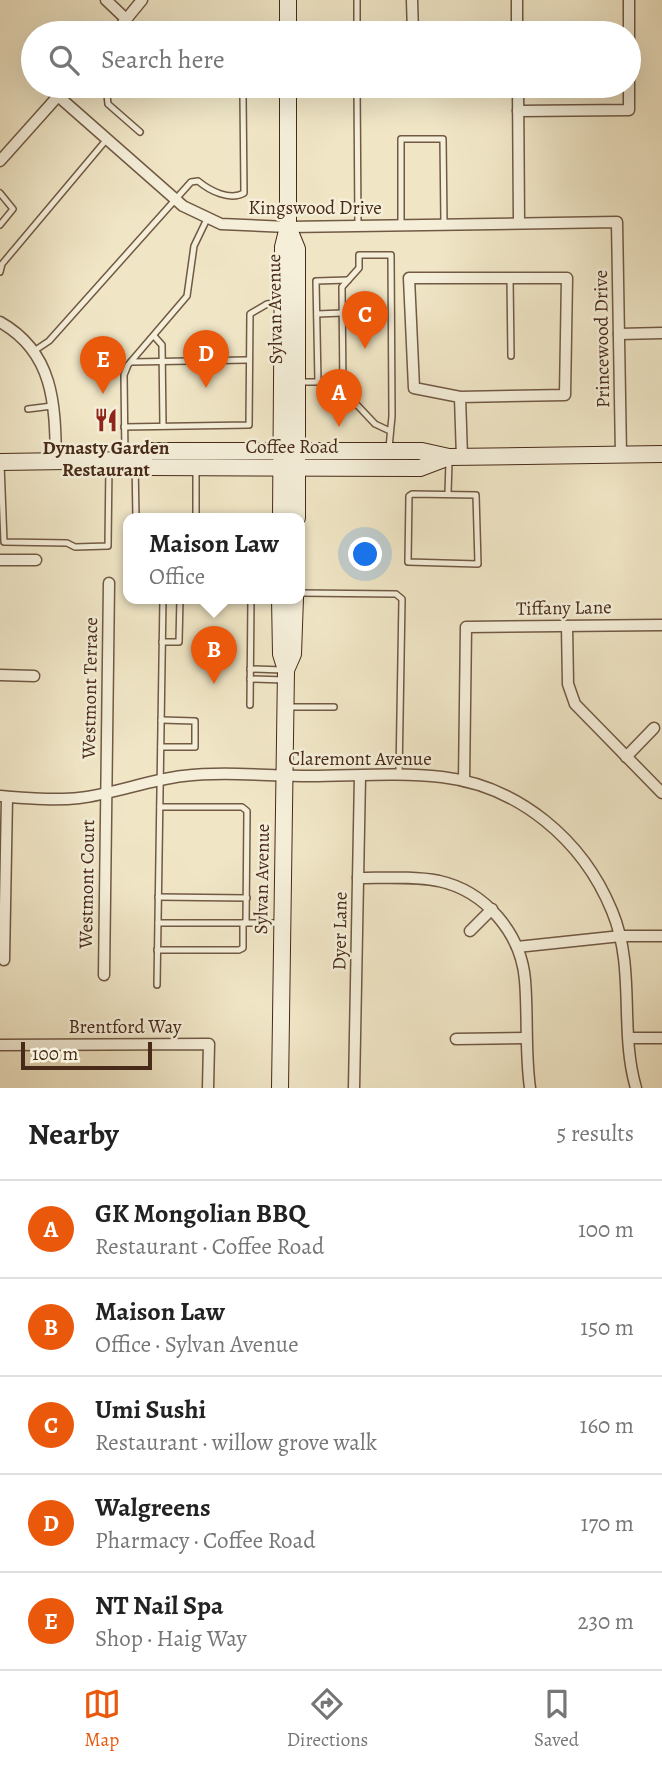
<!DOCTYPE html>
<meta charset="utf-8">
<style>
:root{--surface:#fff;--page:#f6f6f6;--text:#222;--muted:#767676;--line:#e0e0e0;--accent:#ea580c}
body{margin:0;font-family:Alegreya,serif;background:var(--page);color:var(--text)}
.scale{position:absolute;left:21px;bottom:18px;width:131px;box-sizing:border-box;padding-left:7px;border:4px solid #472a18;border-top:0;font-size:19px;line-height:24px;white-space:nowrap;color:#472a18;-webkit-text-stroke:5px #f5efda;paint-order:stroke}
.you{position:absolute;left:366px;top:555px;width:24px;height:24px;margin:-18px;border:5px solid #fff;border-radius:50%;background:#1a73e8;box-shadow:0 0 0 10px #1a73e833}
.badge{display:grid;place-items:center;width:46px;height:46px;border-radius:50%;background:var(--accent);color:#fff;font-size:23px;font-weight:700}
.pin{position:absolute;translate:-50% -58px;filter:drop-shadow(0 2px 4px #0008)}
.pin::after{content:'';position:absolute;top:37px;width:24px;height:21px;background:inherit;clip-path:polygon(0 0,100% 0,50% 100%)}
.popup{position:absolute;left:123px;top:513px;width:182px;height:91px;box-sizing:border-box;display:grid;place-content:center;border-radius:14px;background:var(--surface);filter:drop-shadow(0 2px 5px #0005);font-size:23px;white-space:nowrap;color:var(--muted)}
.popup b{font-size:26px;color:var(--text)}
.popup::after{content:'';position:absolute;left:50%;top:100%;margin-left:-14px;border:14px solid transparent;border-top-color:var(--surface)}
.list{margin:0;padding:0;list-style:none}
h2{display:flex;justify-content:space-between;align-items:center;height:91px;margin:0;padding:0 28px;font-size:30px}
h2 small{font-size:23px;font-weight:400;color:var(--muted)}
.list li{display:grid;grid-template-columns:46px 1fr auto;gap:21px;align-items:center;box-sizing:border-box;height:98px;padding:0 28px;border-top:2px solid var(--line)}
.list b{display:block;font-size:26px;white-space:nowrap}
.list p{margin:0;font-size:23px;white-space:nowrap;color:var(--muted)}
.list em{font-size:23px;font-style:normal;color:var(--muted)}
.icon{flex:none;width:38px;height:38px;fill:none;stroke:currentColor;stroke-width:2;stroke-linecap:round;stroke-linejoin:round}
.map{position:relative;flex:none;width:662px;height:1088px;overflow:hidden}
.search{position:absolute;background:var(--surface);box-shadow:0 7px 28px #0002;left:21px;right:21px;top:21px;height:77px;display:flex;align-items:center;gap:18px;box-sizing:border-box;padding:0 24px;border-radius:38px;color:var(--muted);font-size:26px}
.sheet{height:581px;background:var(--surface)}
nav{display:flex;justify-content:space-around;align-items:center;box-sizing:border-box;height:98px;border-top:2px solid var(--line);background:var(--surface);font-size:19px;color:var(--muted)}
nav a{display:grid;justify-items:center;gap:4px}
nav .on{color:var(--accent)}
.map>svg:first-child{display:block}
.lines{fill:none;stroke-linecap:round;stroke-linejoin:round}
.service-casing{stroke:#715944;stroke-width:8}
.minor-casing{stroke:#715944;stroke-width:13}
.secondary-casing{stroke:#472a18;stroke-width:18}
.service{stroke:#f5efda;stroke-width:5}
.minor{stroke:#f5efda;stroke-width:10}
.secondary{stroke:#f5efda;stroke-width:16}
.labels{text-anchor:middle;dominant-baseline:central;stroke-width:5;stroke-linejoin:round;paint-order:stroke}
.street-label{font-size:19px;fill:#472a18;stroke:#f5efda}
.poi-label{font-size:19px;font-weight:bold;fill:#472a18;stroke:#f5efda}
</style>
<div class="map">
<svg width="662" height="1088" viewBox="0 0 662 1088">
<rect width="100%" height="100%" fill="#f0e6c6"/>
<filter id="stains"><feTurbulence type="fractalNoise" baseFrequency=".00286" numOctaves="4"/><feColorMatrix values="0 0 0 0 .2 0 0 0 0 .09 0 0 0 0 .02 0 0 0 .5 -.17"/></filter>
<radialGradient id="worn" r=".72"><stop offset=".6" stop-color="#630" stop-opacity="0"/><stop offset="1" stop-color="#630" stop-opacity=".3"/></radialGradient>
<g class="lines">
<g class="service-casing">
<g id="service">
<path d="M357 0V33"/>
<path d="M106 86 108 104 140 132"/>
<path d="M357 86 358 225"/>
<path d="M0 193 13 209 0 225"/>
<path d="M401 225V139H443L444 224"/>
<path d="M0 272 2 264 107 139"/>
<path d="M510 278 511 356"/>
<path d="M317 314 342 313"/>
<path d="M154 336 162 345 163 426"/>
<path d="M34 351 49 341 191 182 198 181C210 191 230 201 244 193L243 96"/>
<path d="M131 362 248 360"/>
<path d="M300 382H342"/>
<path d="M318 382 316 281 348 280"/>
<path d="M28 409 52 406"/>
<path d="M124 427 249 425 250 314 267 304 281 302"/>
<path d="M389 448 392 416 391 255H359V268L342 287 343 390 375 424 390 431"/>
<path d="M125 457 124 375 128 365 187 296 194 246 207 219"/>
<path d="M135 461 136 518"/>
<path d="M1 464 4 542 67 543 75 547 108 546 109 464"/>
<path d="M196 468V518"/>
<path d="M448 493 449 462"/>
<path d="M412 494 476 495 478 564 408 562 409 496Z"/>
<path d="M300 593 396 594 402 599 399 775"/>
<path d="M162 642H179L180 598"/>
<path d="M250 669 283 670"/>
<path d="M250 679 285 680"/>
<path d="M250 705 251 598"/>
<path d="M288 707H334"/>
<path d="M161 747H195V721L161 720"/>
<path d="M160 807H242L247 811 246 923"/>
<path d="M158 897 247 898"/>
<path d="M158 923H281"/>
<path d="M157 950H239L243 948V923"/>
<path d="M157 985 163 598"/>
</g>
</g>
<g class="minor-casing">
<g id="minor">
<path d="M106 0 126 19"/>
<path d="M412 0 413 33"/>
<path d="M517 0V33"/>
<path d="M115 33 142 0"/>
<path d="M518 86 519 223"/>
<path d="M58 96 183 206 221 224 288 227 617 222 621 455"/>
<path d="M518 111 629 110V0"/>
<path d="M0 161 67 86"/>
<path d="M0 322C55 353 55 406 56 461"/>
<path d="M619 334 662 333"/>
<path d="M460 397 414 388 409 278H567L565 395 460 397 462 457"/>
<path d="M0 560H36"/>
<path d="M567 626 568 684 575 704 662 793"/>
<path d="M0 675 34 676"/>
<path d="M626 757 654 728"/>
<path d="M464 781 466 627 662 625"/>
<path d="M0 796C25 798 54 801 79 798 114 794 148 780 183 776 224 771 268 776 310 776 353 776 398 772 442 777 519 786 583 840 612 911 636 968 619 1030 636 1088"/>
<path d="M358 878C385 878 413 876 439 881 485 891 521 933 525 980 528 1016 525 1052 530 1088"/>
<path d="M470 931 492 909"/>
<path d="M517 947 621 936H662"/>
<path d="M4 960 7 797"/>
<path d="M104 975 109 583"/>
<path d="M629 1038H662"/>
<path d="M456 1039 526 1038"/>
<path d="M0 1045 209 1044 208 1088"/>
<path d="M354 1088 360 776"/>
</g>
</g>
<g class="secondary-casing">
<g id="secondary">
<path d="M288 0V33"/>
<path d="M288 227 297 249V518"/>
<path d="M135 460 150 467 420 468 449 457"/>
<path d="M0 462 135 460 150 451H422L449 457 662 454"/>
<path d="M281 518 283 247 288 227V86"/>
<path d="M286 670 293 654 295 598"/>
<path d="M280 1088 286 670 281 654 280 598"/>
</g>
</g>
<use href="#service" class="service"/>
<use href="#minor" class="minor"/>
<use href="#secondary" class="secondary"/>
</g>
<defs>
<g id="restaurant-bare" transform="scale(1.89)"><path d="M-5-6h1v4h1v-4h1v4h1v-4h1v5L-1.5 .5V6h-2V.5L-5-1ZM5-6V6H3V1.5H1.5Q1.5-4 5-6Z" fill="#8f2418" stroke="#f5efda" stroke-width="2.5" paint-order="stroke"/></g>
</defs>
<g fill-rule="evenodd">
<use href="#restaurant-bare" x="106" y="420"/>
</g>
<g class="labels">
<g class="street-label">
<text x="315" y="208">Kingswood Drive</text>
<text transform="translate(275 309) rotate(-91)">Sylvan Avenue</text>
<text transform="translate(602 339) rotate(-91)">Princewood Drive</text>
<text x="292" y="447">Coffee Road</text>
<text transform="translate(564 608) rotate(-1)">Tiffany Lane</text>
<text transform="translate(90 688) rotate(-89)">Westmont Terrace</text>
<text x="360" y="759">Claremont Avenue</text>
<text transform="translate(262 879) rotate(-89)">Sylvan Avenue</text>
<text transform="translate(87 884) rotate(-89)">Westmont Court</text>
<text transform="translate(340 931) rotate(-89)">Dyer Lane</text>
<text x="125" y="1027">Brentford Way</text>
</g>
<g class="poi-label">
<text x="106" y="448">Dynasty Garden<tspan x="106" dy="22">Restaurant</tspan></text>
</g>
</g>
<rect width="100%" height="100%" filter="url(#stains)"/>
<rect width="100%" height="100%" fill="url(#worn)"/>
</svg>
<div class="scale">100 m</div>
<div class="you"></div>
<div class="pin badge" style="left:339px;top:427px">A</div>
<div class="pin badge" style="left:214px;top:684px">B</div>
<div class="popup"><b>Maison Law</b>Office</div>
<div class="pin badge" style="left:365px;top:349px">C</div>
<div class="pin badge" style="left:206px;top:388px">D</div>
<div class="pin badge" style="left:103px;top:394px">E</div>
<div class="search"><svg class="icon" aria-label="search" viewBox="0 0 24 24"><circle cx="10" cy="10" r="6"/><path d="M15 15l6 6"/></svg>Search here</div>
</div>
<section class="sheet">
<h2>Nearby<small>5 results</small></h2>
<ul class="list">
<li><span class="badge">A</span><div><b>GK Mongolian BBQ</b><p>Restaurant · Coffee Road</p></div><em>100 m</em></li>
<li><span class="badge">B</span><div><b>Maison Law</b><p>Office · Sylvan Avenue</p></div><em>150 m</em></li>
<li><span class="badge">C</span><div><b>Umi Sushi</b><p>Restaurant · willow grove walk</p></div><em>160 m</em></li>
<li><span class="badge">D</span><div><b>Walgreens</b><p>Pharmacy · Coffee Road</p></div><em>170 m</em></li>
<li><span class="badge">E</span><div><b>NT Nail Spa</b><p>Shop · Haig Way</p></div><em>230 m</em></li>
</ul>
</section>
<nav>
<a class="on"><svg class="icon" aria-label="map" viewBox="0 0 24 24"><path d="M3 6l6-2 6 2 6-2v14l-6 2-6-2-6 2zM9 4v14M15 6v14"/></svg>Map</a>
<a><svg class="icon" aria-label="directions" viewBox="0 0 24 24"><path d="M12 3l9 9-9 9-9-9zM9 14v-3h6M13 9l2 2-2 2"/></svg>Directions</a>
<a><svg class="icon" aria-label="saved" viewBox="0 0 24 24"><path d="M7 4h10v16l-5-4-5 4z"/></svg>Saved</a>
</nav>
